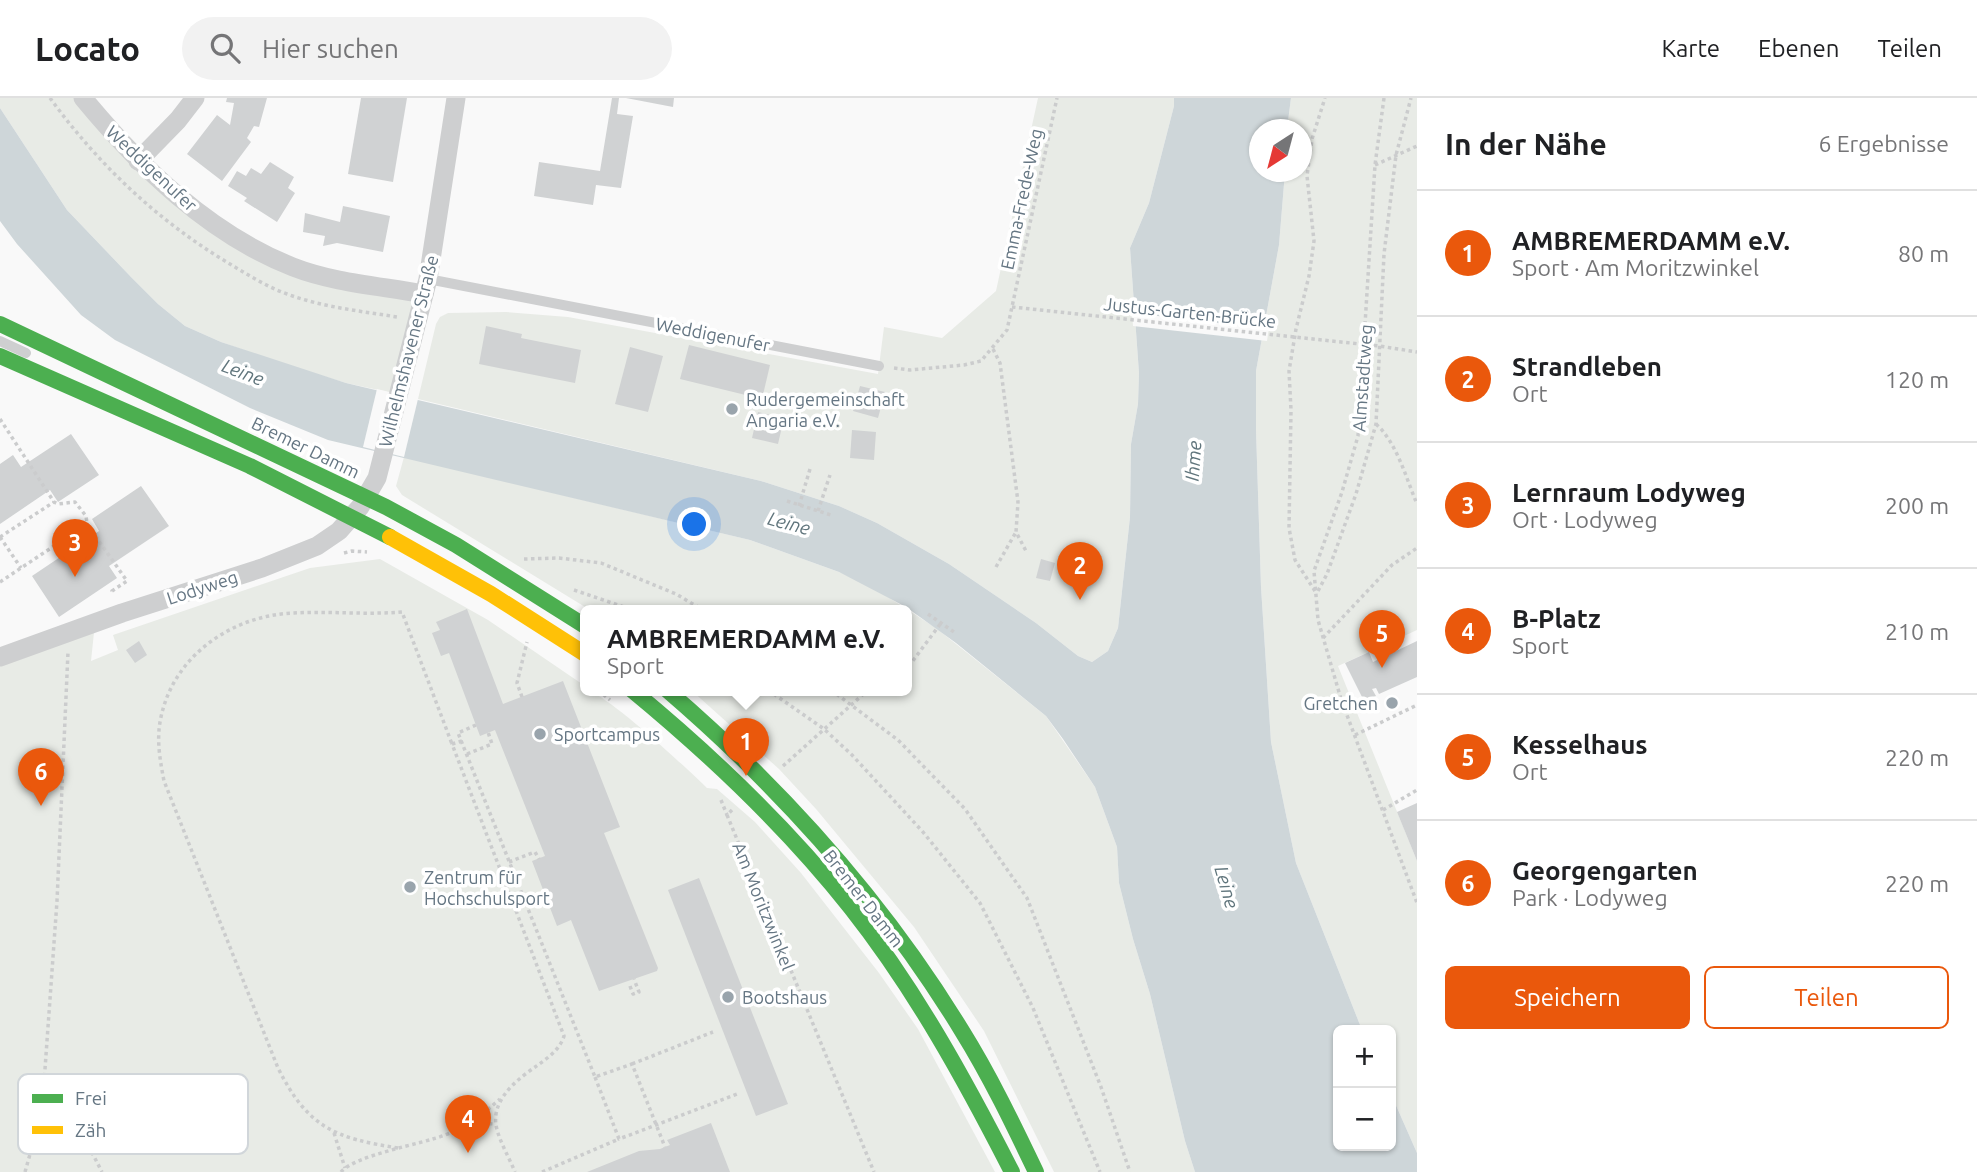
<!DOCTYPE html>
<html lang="de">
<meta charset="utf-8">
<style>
:root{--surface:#fff;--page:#f2f2f2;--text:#202124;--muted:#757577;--line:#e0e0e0;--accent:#ea580c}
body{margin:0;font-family:Ubuntu,sans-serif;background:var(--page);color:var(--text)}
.controls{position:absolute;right:21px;bottom:21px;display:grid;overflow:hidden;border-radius:10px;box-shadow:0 2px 5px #0004}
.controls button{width:63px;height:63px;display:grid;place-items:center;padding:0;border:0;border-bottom:2px solid var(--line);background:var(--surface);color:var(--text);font:35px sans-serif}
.compass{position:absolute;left:1249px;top:21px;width:63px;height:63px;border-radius:50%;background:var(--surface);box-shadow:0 2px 5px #0004;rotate:216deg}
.you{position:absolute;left:695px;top:427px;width:24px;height:24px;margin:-18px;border:5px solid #fff;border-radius:50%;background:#1a73e8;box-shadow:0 0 0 10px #1a73e833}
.badge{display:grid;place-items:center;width:46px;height:46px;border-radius:50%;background:var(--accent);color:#fff;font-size:23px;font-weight:700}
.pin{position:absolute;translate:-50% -58px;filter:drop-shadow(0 2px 4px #0008)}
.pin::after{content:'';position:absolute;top:37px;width:24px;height:21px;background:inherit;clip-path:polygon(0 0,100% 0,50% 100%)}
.popup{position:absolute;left:580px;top:507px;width:332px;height:91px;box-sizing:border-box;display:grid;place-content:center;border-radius:10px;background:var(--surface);filter:drop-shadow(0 2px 5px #0005);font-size:23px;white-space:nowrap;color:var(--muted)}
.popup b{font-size:26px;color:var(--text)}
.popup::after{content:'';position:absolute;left:50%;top:100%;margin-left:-14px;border:14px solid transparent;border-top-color:var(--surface)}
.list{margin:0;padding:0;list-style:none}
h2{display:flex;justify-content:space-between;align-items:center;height:91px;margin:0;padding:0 28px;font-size:30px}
h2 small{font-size:23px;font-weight:400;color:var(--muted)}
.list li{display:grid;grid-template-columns:46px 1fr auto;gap:21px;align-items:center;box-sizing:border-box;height:126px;padding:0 28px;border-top:2px solid var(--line)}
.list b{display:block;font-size:26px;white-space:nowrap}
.list p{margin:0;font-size:23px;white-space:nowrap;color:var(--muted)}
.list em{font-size:23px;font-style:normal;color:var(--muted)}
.actions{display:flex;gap:14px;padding:21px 28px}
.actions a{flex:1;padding:16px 0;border:2px solid var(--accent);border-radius:10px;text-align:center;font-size:24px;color:var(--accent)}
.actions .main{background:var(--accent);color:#fff}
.icon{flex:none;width:38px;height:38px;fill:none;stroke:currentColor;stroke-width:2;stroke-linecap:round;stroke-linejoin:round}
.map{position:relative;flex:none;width:1417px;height:1074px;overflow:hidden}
header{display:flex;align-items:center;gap:42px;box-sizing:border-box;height:98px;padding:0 35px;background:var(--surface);border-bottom:2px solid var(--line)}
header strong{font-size:33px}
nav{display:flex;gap:38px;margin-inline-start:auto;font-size:24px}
.search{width:490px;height:63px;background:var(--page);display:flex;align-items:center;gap:18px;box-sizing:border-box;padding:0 24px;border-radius:38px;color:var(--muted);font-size:26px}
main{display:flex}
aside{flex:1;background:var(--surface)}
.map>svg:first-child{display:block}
.green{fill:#e8ebe6}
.water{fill:#ced6d9}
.pier{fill:#f9f9f9}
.building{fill:#d0d2d3}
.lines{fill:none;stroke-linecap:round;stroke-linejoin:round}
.path{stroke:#cbcccd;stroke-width:3.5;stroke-dasharray:3.5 3.5;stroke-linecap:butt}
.lane{stroke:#cecfd0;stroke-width:10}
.street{stroke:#cecfd0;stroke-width:19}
.fast{stroke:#4caf50;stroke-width:16}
.slow{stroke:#ffc107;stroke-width:16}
.poi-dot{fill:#99a4ac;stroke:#fff;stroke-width:2.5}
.labels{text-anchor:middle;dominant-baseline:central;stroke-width:7;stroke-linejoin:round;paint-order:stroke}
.street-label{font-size:18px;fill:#657683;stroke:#fff}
.poi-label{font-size:18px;fill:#657683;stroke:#fff;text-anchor:start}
.water-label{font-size:19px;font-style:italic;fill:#60757c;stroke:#fff}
.key{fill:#fff;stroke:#d1d6da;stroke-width:2}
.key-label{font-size:19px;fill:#657683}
</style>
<header>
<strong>Locato</strong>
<div class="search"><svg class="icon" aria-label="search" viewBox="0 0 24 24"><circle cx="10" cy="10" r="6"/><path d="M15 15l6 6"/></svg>Hier suchen</div>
<nav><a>Karte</a><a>Ebenen</a><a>Teilen</a></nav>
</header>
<main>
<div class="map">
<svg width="1417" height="1074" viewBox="0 0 1417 1074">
<rect width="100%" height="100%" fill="#f9f9f9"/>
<g class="green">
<path d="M0 0H83L138 63 293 169 424 196 397 296 346 285 281 265 221 244 185 228 158 206 131 179 67 112 0 10Z"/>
<path d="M1038 0H1174V8L1149 105 1130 150 1139 275 1138 306 1131 346 1130 419 1118 530 1108 553 1092 564 1078 558 1036 525 949 466 877 425 839 408 761 383 418 301 436 226 440 219 448 215 506 214 568 219 878 276 884 229 942 240 996 193Z"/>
<path d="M1291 0H1417V532L1338 568 1417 763V1055L1391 996V932H1362L1296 765 1271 644 1261 489 1256 332V273L1279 147 1285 74H1302V32L1287 31Z"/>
<path d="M404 359 750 442 839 474 874 490 936 530 1046 618 1095 689 1117 749 1119 785 1133 841 1150 896 1185 1043 1195 1074H1054L984 933 914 829 816 711 779 671 691 592H907V512H590L402 397 396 388Z"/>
<path d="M380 461 488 522 585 588V592C603 592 690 673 707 690L717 691 755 724 801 775 879 875 918 931 995 1074H0V559L95 525 91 563 118 552 113 537 310 470Z"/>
</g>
<path class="water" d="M1174 0H1291L1287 31 1260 32V74H1285L1279 147 1256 273V332L1261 489 1271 644 1296 765 1362 932H1338V1048H1391V996L1417 1055V1074H1195L1185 1043 1150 896 1133 841 1119 785 1117 749 1095 689 1063 641 1046 618 956 545 906 509 839 474 750 442 328 342 250 310 115 242 81 217 17 146 0 123V10L67 112 131 179 158 206 185 228 221 244 346 285 761 383 839 408 877 425 949 466 1036 525 1078 558 1092 564 1108 553 1118 530 1130 419 1131 346 1138 306 1139 275 1130 150 1149 105 1174 8Z"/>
<g class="pier">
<path d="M1132 215 1269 231 1268 236 1267 243 1133 228Z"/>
<path d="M377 291 418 301 404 359 363 349Z"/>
</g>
<g class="building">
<path d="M227 0H267L259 29 254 28 247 40 251 44 222 83 187 56 217 17 230 27 234 5 226 4Z"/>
<path d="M361 0H407L393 84 348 76Z"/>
<path d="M612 0H619L617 16 633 18 621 90 596 87 593 107 534 98 539 64 600 73Z"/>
<path d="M626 0H674L673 9Z"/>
<path d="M270 64 294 79 288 90 295 95 277 124 244 103 247 100 228 88 237 73 246 78 251 70 261 76Z"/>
<path d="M343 108 390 118 383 154 337 145 323 148 325 138 303 134 305 115 340 124Z"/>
<path d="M486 228 522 236 521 240 581 252 575 285 479 266Z"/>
<path d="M689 247 770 267 762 301 680 281Z"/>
<path d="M630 249 663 258 648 314 615 306Z"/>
<path d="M860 288 885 294 878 320 853 313Z"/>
<path d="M758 314 784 320 778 346 752 340Z"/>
<path d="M852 332 876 334 874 362 850 360Z"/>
<path d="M71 336 99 377 58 404 50 392 0 426V366L13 357 21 369Z"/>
<path d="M141 388 169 428 109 468 117 480 59 519 32 478 99 433 92 421Z"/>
<path d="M1041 461 1055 465 1050 483 1036 480Z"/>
<path d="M467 511 503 606 563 583 620 729 604 735 658 870 657 873 599 893 571 822 557 828 532 763 545 758 495 632 480 638 449 555 441 558 432 535 440 532 436 524Z"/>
<path d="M139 543 147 557 135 565 126 552Z"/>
<path d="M1417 543V579L1379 596 1376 590 1372 591 1376 598 1364 603 1345 565 1369 554 1373 564Z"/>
<path d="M1417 705V763L1397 714Z"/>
<path d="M699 780 788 1006 756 1018 668 792Z"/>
<path d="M711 1025 730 1074H587L639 1053 660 1051 670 1047 667 1042Z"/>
</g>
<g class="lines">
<g class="path">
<path d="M50 0C98 66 156 121 225 163 245 175 265 188 287 196 322 209 360 213 397 219"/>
<path d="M1384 0 1375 67 1358 338 1342 394 1314 473 1318 522 1341 601 1417 805"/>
<path d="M1375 67 1417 48"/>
<path d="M1012 209 1379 248 1417 254"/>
<path d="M993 251 1000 265 1018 404 1016 434 1026 453"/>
<path d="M894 270 910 272 964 267 981 263 1007 232 1057 0"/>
<path d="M0 321 54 404 58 406 75 404 86 418 87 426"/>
<path d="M1376 326C1397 345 1406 380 1417 406"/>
<path d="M787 403 831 417"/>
<path d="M799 408 810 371"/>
<path d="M818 413 830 377"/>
<path d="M0 439 54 404"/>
<path d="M0 439 21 470"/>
<path d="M344 455 352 453 367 454"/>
<path d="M524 461 559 460 601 465 676 496 703 512"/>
<path d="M996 469 1016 434"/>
<path d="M0 484 87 426 127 483 112 493 113 496"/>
<path d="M574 492 633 512"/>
<path d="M1315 493 1295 462 1289 430 1291 312 1289 273 1296 231 1309 178 1314 143 1307 78 1312 41 1325 0"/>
<path d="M1318 493 1327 476 1356 396 1376 326 1384 156 1396 57 1411 0"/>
<path d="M928 516 954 534"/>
<path d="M1323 540 1392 467 1417 450"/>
<path d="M907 566 912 564 941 525"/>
<path d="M598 592 610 602"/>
<path d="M768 592 824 631 852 657 923 734 980 805 1033 910 1100 1074"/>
<path d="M831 592 898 642 965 711 1027 800 1101 989 1130 1074"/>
<path d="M522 599 517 585 527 544"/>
<path d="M476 627 458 635 595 979 632 966 665 1049"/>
<path d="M1355 637 1417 607"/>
<path d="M462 643 452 646 564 938C560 951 549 959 538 967 519 980 492 1000 496 1027 499 1043 509 1059 515 1074"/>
<path d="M467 656 492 646 488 634"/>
<path d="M783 668 868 592"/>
<path d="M721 702 727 717"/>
<path d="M732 712 727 717 874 1074"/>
<path d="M1383 712 1417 692"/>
<path d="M509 764 535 754 539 761"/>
<path d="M630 888 633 896 639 894 634 881"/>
<path d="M632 966 713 934"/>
<path d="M595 979 619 1041 740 995"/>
<path d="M44 985 85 1041 102 1074"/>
<path d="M475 1025 495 1026"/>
<path d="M334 1035 345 1070"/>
<path d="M398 1050C335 1040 308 1030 278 970L164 683C160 662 156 641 161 619 174 557 233 517 294 515 330 513 366 517 402 514L452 646"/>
<path d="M25 1074 41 1017 44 985 57 803 68 554"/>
<path d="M341 1074C355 1057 422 1046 445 1037 467 1028 482 1017 500 1001"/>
<path d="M542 1074 619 1041"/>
</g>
<g class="lane">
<path d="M428 181 879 268"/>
<path d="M0 243 26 255"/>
</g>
<g class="street">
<path d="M83 0C140 69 209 136 293 169 334 185 381 188 424 196"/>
<path d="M138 63 178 22 195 0"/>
<path d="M0 559 122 515 262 470 317 448 339 433 360 409 377 380 428 181 456 0"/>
</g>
<g class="fast">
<path d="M0 226 386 409 456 447 585 528"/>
<path d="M0 258 250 368 390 439"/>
<path d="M632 592C712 658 787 729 851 810 915 891 965 982 1012 1074"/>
<path d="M667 592C782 691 883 803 962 933 990 978 1013 1026 1036 1074"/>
</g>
<path class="slow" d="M390 439 491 496 585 556"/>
</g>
<g class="poi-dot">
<circle cx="732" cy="311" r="7"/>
<circle cx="1392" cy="605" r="7"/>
<circle cx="540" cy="636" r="7"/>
<circle cx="410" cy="789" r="7"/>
<circle cx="728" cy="899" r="7"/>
</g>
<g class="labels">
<g class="street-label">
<text transform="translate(152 70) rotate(43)">Weddigenufer</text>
<text transform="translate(1021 101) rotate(-78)">Emma-Frede-Weg</text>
<text transform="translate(1190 214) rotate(6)">Justus-Garten-Brücke</text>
<text transform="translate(713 236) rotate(11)">Weddigenufer</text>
<text transform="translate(408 253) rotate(-76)">Wilhelmshavener Straße</text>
<text transform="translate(1362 280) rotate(-86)">Almstadtweg</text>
<text transform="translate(306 349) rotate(26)">Bremer Damm</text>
<text transform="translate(202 489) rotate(-18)">Lodyweg</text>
<text transform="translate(864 800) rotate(52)">Bremer Damm</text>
<text transform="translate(764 808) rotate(68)">Am Moritzwinkel</text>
</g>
<g class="poi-label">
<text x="746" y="301">Rudergemeinschaft<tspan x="746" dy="21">Angaria e.V.</tspan></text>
<text x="1378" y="605" text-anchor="end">Gretchen</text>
<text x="554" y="636">Sportcampus</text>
<text x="424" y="779">Zentrum für<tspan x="424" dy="21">Hochschulsport</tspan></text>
<text x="742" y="899">Bootshaus</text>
</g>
<g class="water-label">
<text transform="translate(243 274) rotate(21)">Leine</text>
<text transform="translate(1193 363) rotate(-86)">Ihme</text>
<text transform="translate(789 425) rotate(15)">Leine</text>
<text transform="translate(1227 789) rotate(74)">Leine</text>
</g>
</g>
<rect x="18" y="976" width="230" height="80" rx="10" class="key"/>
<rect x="32" y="996" width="31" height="9" fill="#4caf50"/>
<rect x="32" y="1028" width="31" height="8" fill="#ffc107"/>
<g class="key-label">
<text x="75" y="1007">Frei</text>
<text x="75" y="1039">Zäh</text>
</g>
</svg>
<div class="controls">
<button>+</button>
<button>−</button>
</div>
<svg class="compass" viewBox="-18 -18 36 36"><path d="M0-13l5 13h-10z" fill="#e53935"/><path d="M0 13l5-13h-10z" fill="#757577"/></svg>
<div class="you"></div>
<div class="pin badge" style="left:746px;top:678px">1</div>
<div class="popup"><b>AMBREMERDAMM e.V.</b>Sport</div>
<div class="pin badge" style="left:1080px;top:502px">2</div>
<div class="pin badge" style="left:75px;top:479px">3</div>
<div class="pin badge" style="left:468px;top:1055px">4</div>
<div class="pin badge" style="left:1382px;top:570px">5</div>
<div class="pin badge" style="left:41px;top:708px">6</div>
</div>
<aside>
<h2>In der Nähe<small>6 Ergebnisse</small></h2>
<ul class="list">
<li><span class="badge">1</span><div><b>AMBREMERDAMM e.V.</b><p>Sport · Am Moritzwinkel</p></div><em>80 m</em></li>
<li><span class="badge">2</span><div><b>Strandleben</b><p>Ort</p></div><em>120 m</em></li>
<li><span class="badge">3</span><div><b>Lernraum Lodyweg</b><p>Ort · Lodyweg</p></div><em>200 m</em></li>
<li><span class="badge">4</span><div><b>B-Platz</b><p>Sport</p></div><em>210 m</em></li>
<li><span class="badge">5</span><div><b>Kesselhaus</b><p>Ort</p></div><em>220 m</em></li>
<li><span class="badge">6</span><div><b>Georgengarten</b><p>Park · Lodyweg</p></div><em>220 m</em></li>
</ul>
<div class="actions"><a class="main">Speichern</a><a>Teilen</a></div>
</aside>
</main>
